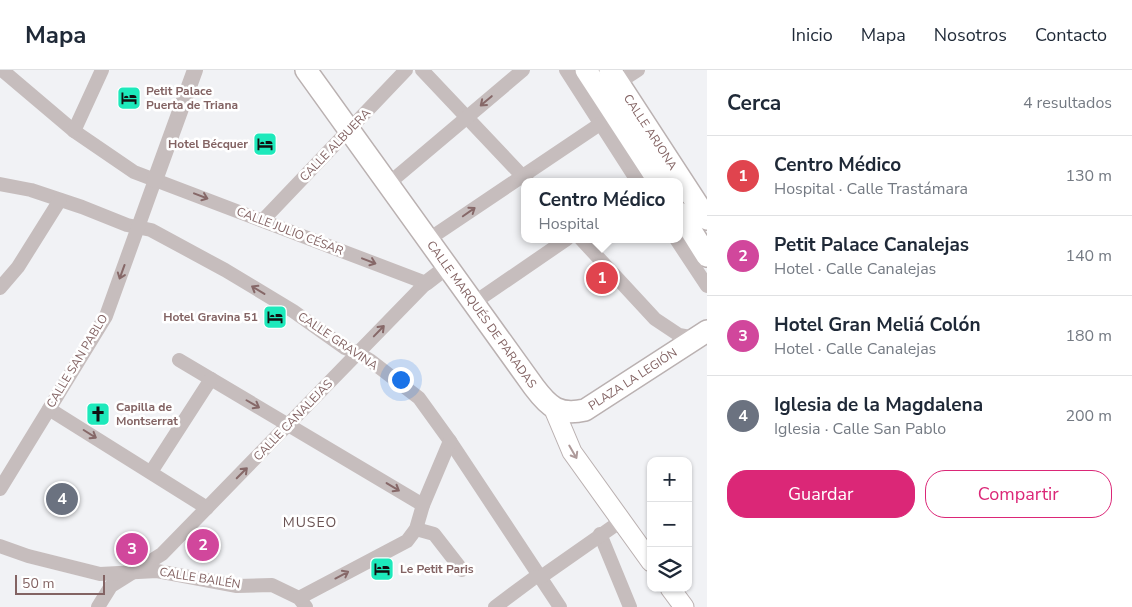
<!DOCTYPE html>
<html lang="es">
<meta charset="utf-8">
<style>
:root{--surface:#fff;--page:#f2f2f3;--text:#1f2937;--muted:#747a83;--line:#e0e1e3;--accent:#db2777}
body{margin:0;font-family:"Nunito Sans",sans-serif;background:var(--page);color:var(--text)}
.controls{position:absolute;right:15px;bottom:15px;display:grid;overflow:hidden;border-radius:10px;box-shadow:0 1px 4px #0004}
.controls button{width:45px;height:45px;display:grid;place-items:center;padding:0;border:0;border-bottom:1px solid var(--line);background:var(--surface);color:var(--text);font:25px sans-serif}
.scale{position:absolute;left:15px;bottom:12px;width:90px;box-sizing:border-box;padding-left:5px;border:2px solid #836363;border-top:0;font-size:14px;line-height:18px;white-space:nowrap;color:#836363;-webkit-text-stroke:4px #fff;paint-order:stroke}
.you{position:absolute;left:400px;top:309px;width:18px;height:18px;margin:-12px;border:4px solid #fff;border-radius:50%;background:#1a73e8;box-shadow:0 0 0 8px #1a73e833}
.badge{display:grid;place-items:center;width:32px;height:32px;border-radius:50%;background:var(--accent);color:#fff;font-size:16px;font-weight:700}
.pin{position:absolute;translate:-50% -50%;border:2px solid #fff;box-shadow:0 1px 5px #0006}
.popup{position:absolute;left:521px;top:108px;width:162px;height:65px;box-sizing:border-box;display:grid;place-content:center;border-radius:10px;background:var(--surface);filter:drop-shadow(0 1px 4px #0005);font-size:16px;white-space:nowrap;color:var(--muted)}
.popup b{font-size:19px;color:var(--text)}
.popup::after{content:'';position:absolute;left:50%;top:100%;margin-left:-10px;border:10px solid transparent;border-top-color:var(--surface)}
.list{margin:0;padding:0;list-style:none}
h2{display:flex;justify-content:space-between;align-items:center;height:65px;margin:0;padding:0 20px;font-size:21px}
h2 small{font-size:16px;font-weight:400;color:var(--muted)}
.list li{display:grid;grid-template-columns:32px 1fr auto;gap:15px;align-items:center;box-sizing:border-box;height:80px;padding:0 20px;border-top:1px solid var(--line)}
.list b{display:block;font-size:19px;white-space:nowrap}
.list p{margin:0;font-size:16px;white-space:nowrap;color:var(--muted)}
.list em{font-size:16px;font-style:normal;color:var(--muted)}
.actions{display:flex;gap:10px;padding:15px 20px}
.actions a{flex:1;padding:11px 0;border:1px solid var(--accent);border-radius:20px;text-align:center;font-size:18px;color:var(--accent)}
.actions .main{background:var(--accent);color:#fff}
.icon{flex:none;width:28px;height:28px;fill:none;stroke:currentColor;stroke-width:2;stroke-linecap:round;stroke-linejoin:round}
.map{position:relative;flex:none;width:707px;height:537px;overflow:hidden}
header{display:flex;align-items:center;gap:30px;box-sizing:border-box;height:70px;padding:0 25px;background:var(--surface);border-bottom:1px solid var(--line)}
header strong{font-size:24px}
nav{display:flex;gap:28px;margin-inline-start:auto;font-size:18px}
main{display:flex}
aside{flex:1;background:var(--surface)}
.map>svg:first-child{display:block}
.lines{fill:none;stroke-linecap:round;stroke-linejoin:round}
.secondary-casing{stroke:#bab0b0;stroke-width:21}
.primary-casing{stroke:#bab1b1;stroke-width:24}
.minor{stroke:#c6bdbd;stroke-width:14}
.tertiary{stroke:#c6bdbd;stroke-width:16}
.secondary{stroke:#fff;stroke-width:19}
.primary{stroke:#fff;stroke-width:21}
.oneway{stroke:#866868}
.oneway2{stroke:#ae9a9a}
.labels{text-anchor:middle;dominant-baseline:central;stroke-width:5;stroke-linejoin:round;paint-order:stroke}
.poi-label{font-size:12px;font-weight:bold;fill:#836363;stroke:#fff;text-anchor:start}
.street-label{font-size:12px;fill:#836363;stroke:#fff}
.neighbourhood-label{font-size:14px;letter-spacing:1px;fill:#685151;stroke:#fff}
</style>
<header>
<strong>Mapa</strong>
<nav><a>Inicio</a><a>Mapa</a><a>Nosotros</a><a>Contacto</a></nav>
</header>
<main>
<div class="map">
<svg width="707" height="537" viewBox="0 0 707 537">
<rect width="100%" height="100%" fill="#f1f2f5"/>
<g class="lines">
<g class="secondary-casing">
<g id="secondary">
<path d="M553 337 572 382 651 492"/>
<path d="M670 518 684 537"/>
</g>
</g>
<g class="primary-casing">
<g id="primary">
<path id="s1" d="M306 0 534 317C549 337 559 346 585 340L707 261"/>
<path d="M586 0 659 112"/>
<path id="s2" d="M610 0 707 149"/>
<path d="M680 143 707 186"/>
</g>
</g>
<g class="minor">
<path d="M2 0 74 61 134 102 426 213 162 484 111 516 98 537"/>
<path d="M422 0 528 112"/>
<path d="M566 0 638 112"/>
<path d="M618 13 638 0"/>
<path d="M74 61 102 0"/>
<path d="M0 114 31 120 82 137 127 155 151 160 225 200 293 241 345 278 358 283 371 291 419 328 450 371 560 537"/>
<path d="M388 114 523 0"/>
<path d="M263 150 406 0"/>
<path d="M429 169 600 54"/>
<path d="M581 169 655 249 679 265 695 268"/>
<path d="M676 169 707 216"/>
<path d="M0 218 18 197 60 130"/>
<path d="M475 232 567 169"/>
<path d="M179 290 423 435"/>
<path d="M49 339 207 438"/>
<path d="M151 402 211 309"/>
<path d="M0 419 106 246 155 110"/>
<path d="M416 459 434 464 462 500"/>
<path d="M600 464 630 537"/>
<path d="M0 476 28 486 100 504 157 501 237 516 272 515 299 528 306 537"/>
<path d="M299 528 407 471 416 459 423 435 450 371"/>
<path d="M495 537 534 508 541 507 621 451"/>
</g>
<g class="tertiary">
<path d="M155 110 195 0"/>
<path d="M426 213 448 196"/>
</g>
<use href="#secondary" class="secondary"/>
<use href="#primary" class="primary"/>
</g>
<defs><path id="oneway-shaft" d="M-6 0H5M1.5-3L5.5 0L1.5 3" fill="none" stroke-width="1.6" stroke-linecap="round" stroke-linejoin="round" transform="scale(1.25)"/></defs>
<g class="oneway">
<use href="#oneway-shaft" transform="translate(486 31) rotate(140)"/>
<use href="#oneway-shaft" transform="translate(201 126) rotate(21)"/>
<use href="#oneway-shaft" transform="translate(469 142) rotate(-35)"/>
<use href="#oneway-shaft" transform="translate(369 191) rotate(21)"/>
<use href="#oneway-shaft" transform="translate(122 202) rotate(110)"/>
<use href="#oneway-shaft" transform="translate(258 220) rotate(-149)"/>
<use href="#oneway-shaft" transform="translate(379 261) rotate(-46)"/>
<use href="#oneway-shaft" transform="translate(253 334) rotate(30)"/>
<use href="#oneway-shaft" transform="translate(90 364) rotate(32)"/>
<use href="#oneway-shaft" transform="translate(242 403) rotate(-45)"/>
<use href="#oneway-shaft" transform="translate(393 417) rotate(31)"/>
<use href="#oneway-shaft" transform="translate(342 505) rotate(-28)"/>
</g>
<use class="oneway2" href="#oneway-shaft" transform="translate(573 382) rotate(60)"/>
<defs>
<g id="hotel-square" transform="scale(1.25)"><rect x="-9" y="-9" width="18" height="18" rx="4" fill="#1de9bb" stroke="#fff"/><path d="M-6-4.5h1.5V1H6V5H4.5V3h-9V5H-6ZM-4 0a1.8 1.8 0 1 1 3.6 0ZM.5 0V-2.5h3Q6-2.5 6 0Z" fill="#111"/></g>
<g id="church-square" transform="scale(1.25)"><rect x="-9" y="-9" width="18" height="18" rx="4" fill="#1de9bb" stroke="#fff"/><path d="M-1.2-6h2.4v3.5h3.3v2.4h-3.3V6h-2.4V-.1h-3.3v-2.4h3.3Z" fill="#111"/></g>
</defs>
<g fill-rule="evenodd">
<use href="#hotel-square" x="129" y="28"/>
<use href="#hotel-square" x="265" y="74"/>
<use href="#hotel-square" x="275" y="247"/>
<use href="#church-square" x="98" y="344"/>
<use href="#hotel-square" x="382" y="499"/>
</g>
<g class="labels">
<g class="poi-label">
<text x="146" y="21">Petit Palace<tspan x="146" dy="14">Puerta de Triana</tspan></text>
<text x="248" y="74" text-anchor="end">Hotel Bécquer</text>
<text x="258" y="247" text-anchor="end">Hotel Gravina 51</text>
<text x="116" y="337">Capilla de<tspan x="116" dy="14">Montserrat</tspan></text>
<text x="400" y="499">Le Petit Paris</text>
</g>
<g class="street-label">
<text stroke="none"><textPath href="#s2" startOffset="74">CALLE ARJONA</textPath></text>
<text transform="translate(335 75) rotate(-46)">CALLE ALBUERA</text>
<text transform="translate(290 161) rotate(21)">CALLE JULIO CÉSAR</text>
<text stroke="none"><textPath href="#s1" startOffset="301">CALLE MARQUÉS DE PARADAS</textPath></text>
<text transform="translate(338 271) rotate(34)">CALLE GRAVINA</text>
<text transform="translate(77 291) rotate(-59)">CALLE SAN PABLO</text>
<text stroke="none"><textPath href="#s1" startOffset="508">PLAZA LA LEGIÓN</textPath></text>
<text transform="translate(293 350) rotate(-46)">CALLE CANALEJAS</text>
<text transform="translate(200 508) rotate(9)">CALLE BAILÉN</text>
</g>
<g class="neighbourhood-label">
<text x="310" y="452">MUSEO</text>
</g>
</g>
</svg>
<div class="controls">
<button>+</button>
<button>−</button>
<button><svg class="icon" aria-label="layers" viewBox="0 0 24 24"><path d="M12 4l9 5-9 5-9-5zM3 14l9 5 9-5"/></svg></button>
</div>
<div class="scale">50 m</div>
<div class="you"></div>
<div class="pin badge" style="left:602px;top:208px;background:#e0444e">1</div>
<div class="popup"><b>Centro Médico</b>Hospital</div>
<div class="pin badge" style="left:203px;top:475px;background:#d1479c">2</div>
<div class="pin badge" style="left:132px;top:479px;background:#d1479c">3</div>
<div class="pin badge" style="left:62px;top:429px;background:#6b7280">4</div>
</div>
<aside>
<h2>Cerca<small>4 resultados</small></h2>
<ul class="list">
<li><span class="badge" style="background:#e0444e">1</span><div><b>Centro Médico</b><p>Hospital · Calle Trastámara</p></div><em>130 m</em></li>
<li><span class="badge" style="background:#d1479c">2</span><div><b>Petit Palace Canalejas</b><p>Hotel · Calle Canalejas</p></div><em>140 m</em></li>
<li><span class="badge" style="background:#d1479c">3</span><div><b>Hotel Gran Meliá Colón</b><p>Hotel · Calle Canalejas</p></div><em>180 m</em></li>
<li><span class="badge" style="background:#6b7280">4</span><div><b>Iglesia de la Magdalena</b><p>Iglesia · Calle San Pablo</p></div><em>200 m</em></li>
</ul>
<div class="actions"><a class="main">Guardar</a><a>Compartir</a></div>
</aside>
</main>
